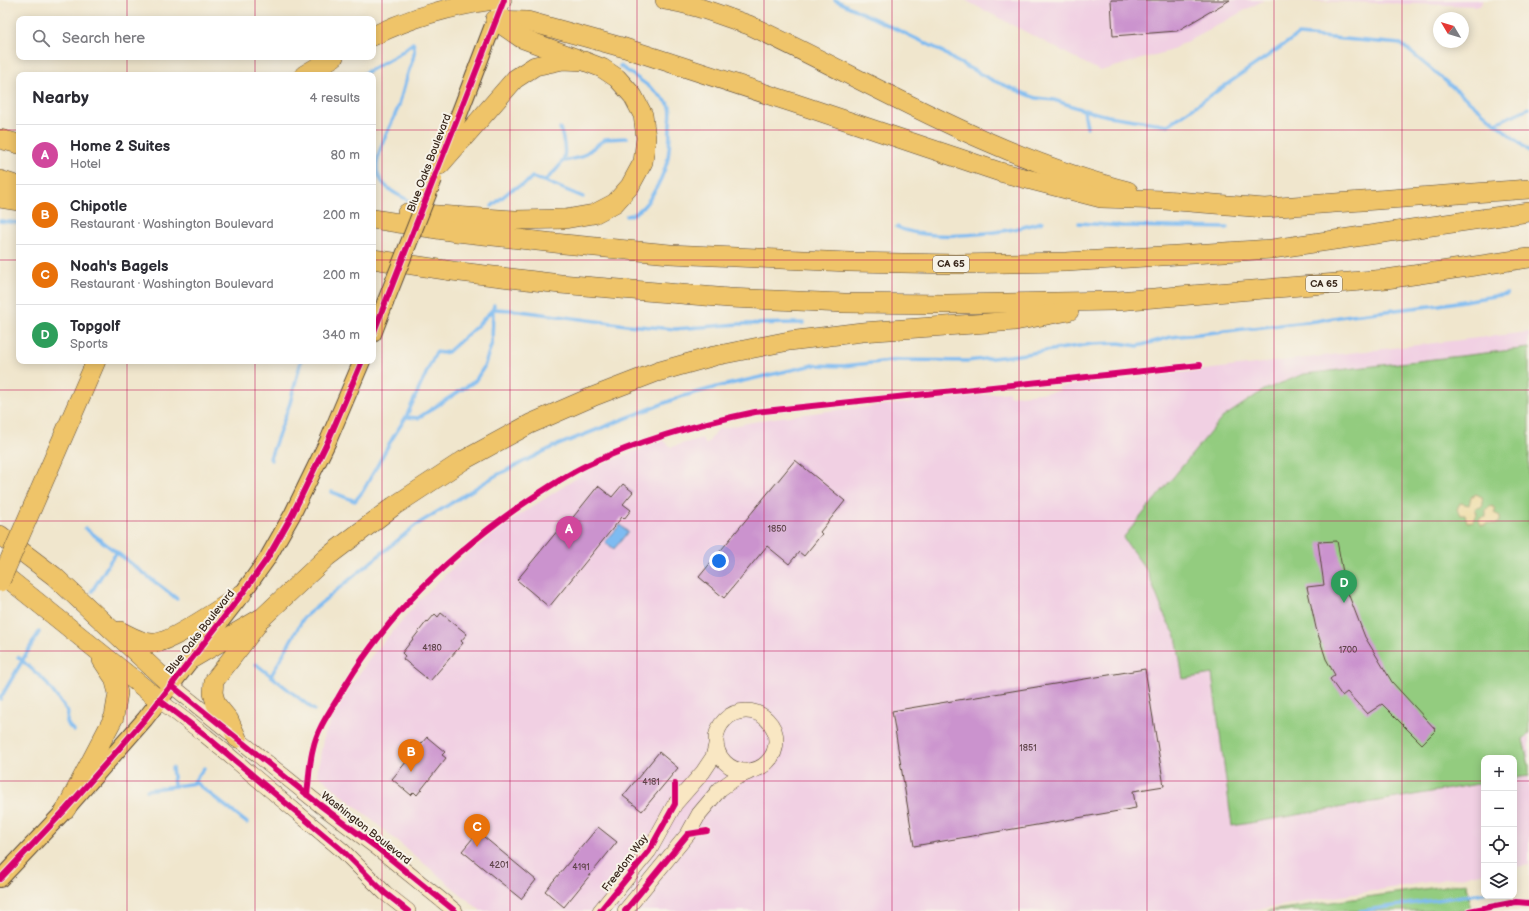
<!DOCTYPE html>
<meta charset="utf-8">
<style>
:root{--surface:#fff;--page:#f7f7f7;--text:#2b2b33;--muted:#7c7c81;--line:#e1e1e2;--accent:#111827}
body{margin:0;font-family:"Balsamiq Sans",sans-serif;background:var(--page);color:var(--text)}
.controls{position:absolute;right:12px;bottom:12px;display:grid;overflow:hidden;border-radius:8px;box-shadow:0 2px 10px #0003}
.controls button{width:36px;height:36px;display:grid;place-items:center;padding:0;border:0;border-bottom:1px solid var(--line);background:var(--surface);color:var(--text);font:20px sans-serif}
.compass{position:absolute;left:1433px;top:12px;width:36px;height:36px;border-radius:50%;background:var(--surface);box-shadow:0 2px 10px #0003;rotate:308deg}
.you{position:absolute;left:719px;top:561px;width:14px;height:14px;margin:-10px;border:3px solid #fff;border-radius:50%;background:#1a73e8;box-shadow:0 0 0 6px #1a73e833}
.badge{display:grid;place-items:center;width:26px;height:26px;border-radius:50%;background:var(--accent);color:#fff;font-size:13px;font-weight:700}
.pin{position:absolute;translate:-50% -33px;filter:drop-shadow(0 1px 2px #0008)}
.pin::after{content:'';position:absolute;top:21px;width:14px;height:12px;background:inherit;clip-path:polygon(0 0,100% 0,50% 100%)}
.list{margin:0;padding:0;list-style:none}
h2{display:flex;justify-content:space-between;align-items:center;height:52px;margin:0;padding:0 16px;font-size:17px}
h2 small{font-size:13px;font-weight:400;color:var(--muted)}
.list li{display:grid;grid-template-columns:26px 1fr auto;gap:12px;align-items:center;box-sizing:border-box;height:60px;padding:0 16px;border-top:1px solid var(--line)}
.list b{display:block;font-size:15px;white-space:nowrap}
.list p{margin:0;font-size:13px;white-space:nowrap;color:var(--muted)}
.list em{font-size:13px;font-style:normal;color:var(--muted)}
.icon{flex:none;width:22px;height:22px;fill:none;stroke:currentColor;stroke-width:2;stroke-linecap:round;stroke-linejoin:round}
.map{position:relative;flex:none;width:1529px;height:911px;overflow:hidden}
.search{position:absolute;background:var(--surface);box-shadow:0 2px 10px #0003;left:16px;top:16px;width:360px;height:44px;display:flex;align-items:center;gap:10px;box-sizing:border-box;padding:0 14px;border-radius:8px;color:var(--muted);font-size:15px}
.panel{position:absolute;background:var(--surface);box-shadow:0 2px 10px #0003;left:16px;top:72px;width:360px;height:292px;border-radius:8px}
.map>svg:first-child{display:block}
.built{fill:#f1d0e3}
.green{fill:#93cc7f;stroke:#677b4e}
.sand{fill:#eeda9e;stroke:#94825e}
.water{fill:#7ebbf1;stroke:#5c7288}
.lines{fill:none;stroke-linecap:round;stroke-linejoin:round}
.stream{stroke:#7ebbf1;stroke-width:3.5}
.building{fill:#cb93ce}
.secondary-casing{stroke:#564638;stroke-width:16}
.primary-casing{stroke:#564638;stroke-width:18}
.highway-casing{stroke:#564638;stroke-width:20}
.secondary{stroke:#f9e7c3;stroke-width:15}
.primary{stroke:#efc469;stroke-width:16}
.highway{stroke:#efc469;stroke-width:19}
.primary-bridge-casing{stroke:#564638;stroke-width:18;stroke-linecap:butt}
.highway-bridge-casing{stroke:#564638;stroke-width:20;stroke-linecap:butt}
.primary-bridge{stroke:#efc469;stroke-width:16}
.highway-bridge{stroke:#efc469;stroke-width:19}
.cycleway-casing{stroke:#f7f3e8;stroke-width:8}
.cycleway{stroke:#d6006c;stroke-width:6}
.grid{fill:none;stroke:#c2185b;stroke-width:1;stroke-opacity:0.55}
.labels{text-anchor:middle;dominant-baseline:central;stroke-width:4;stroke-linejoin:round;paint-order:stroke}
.number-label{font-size:9px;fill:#5f444a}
.shield{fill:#f7f3e8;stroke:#73665b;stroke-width:1}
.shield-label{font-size:10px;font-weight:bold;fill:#3b2a1e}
.street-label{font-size:11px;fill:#3b2a1e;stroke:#f7f3e8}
</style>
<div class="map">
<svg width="1529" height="911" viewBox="0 0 1529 911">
<rect width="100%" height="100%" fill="#f7f3e8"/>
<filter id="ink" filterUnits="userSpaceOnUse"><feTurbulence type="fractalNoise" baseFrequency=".025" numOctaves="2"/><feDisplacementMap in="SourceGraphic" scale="8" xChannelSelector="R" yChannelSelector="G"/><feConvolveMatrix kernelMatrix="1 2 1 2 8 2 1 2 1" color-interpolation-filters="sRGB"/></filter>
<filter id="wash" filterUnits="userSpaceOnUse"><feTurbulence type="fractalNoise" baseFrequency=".012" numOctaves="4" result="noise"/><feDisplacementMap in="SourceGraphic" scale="16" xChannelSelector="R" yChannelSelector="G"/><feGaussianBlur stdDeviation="0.9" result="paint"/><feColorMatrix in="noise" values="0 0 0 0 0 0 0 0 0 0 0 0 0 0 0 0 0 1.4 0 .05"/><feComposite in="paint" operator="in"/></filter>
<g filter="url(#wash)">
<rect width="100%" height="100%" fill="#f0e6cd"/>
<g class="built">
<path d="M965 0H1264L1169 51 1100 71Z"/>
<path d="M1278 0H1483L1480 6Z"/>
<path d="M1529 332V865L1514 868V758H1484V873L1248 911H481L317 774 324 734 350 687 372 655 423 596 464 557 506 524 547 497 589 470 662 440 671 447 702 438 706 445 718 429 773 418 828 411 1009 392V396L1060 391 1059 387Z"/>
</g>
<g class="green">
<path d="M1529 348V734L1523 739 1529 766V776L1514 778V758H1484V783L1232 826 1212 674 1183 679 1176 636 1166 619 1147 571 1123 538 1222 418 1264 390 1304 374Z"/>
<path d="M1466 883 1471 911H1268Z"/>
</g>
<g class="sand">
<path d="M1476 494 1482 497 1483 505 1482 507 1475 508 1477 514 1474 521 1467 522 1465 515H1460L1457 509 1460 503 1469 505 1471 497Z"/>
<path d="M1492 506 1496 509 1494 513 1500 516V521L1495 524 1488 523 1485 525H1481L1479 521 1480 518 1486 517V509Z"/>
</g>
<path class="water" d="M620 525 628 532 614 549 605 542Z"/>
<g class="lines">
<g class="stream">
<path d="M835 0 940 50 954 60 994 81 1036 98 1054 100 1084 110 1108 116 1168 125 1298 35 1401 44 1529 151"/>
<path d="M620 66C630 73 667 97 670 107 672 112 670 120 670 125 670 137 670 150 667 162 662 179 646 215 626 216"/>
<path d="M361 75 399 54 413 43C417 53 411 63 408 73 405 83 402 94 399 105 393 123 370 159 379 177 386 190 398 195 410 201"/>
<path d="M1084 110 1087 127"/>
<path d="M1496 123 1529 108"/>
<path d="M564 161 581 157 605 139 627 138"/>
<path d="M544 181 583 197"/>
<path d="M492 206 511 190 526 183 532 177 544 181C566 163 569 156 560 128"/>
<path d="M0 221 19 223"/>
<path d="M1079 223 1122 226 1227 228"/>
<path d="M897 227C932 243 1006 233 1042 222"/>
<path d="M494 305 493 309 512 310 627 325 675 329 739 324 803 323"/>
<path d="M406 417 418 418 475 381 484 367 492 343 493 309"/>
<path d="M271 460 270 458 290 403 301 361"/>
<path d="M332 492 355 501 363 491 392 439 406 417 436 352 442 353 448 352 479 324 493 309"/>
<path d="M85 528 177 599"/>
<path d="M92 591 111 560 117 553"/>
<path d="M18 657 44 680 68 712 67 722 69 726 74 731"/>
<path d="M256 664 314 710"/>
<path d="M271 676 304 617 416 525 495 476 553 447 680 397 717 387 813 365 843 366 900 360 967 361 1018 355 1092 344 1119 343 1138 346 1171 337 1316 321 1351 315 1439 305 1507 294"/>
<path d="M0 699 39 632"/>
<path d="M172 768 174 786"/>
<path d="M193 783 204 768"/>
<path d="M147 790 196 783 247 823"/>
<path d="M1360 911 1484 893"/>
</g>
</g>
<g id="blocks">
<g class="building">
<path d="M1111 0H1230L1177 31 1113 36Z"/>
<path d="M795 460 845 501 820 532 822 534 804 556 799 552 789 564 767 546 724 598 699 577Z"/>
<path d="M623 484 633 492 623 504 631 510 624 519 622 517 549 607 517 580 563 524 566 526 598 486 612 497Z"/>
<path d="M1337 541 1346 588 1365 637 1392 682 1436 730 1422 744 1382 704 1367 714 1347 692 1342 696 1330 679 1335 675 1326 659 1316 628 1307 587 1324 585 1318 542Z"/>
<path d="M441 613 467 634 461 641 463 643 430 681 403 659 405 656 402 653 427 621 428 622 435 614 438 617Z"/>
<path d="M1145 669 1164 786 1133 791 1136 808 914 846 892 711Z"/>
<path d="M427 737 445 752 442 755 446 758 417 795 414 792 411 795 392 779Z"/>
<path d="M659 752 678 768 642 811 623 796Z"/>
<path d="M598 827 617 842 564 907 545 891Z"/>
<path d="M478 832 536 880 521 899 462 851Z"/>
</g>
</g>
</g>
<g filter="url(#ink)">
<use href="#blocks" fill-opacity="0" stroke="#564638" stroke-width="1"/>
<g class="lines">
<g class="secondary-casing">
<g id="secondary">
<path d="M495 20 504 0"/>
<path d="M171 685 320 805 376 847 455 911"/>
<path d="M159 700 206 736 343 851 385 893 408 911"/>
<circle cx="746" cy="741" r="30"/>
<path d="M600 911 649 851 675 804 703 772 713 757 716 745"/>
<path d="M625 911 688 834 699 814 720 789 737 777 749 772"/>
</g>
</g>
<g class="primary-casing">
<g id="primary">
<path d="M442 159 495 20"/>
<path d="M373 334 385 303"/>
<path d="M0 879 66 809 145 719 242 594 267 559 292 515 328 441 362 361"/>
</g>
</g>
<g class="highway-casing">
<g id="highway">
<path d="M665 0C694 4 722 16 749 25 874 84 993 157 1128 191"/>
<path d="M495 20 527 21 625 48 794 103 1000 172 1101 198 1164 200 1265 208 1529 189"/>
<path d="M495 20 521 38 575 58"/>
<path d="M373 36C411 17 452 6 493 0"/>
<path d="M304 75 334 57"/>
<path d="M0 139 19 144"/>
<path d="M0 180 19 186"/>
<path d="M0 198 19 201"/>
<path d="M407 213 515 220 565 219 594 214 615 203 630 186 643 162 646 138 643 115 633 96 617 78 602 68 584 61 563 60 535 66 515 79 440 165"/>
<path d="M373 219 456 232 564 244 670 254 849 262 955 264 1066 262 1272 249 1529 212"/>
<path d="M373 259 452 271 560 284 729 298 844 303 947 304 1117 301 1386 279 1529 258"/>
<path d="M39 492 96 361"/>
<path d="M0 535 54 576 171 685"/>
<path d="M0 572 159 700"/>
<path d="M120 631C130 636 143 644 154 643 171 643 225 605 242 594"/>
<path d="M193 658 263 617 327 557 394 506 464 460 530 424 592 397 657 372 714 356 789 341 862 332 1015 321 1069 311"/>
<path d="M237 738 229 720 216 704 213 693 214 681 257 625"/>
<path d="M66 809 114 717 118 693 114 678 102 660"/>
</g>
</g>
<use href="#secondary" class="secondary"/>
<use href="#primary" class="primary"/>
<use href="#highway" class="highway"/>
<g class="primary-bridge-casing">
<path id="primary-bridge" d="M385 303 434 179"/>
</g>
<g class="highway-bridge-casing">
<path id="highway-bridge" d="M0 582 39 492"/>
</g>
<use href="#primary-bridge" class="primary-bridge"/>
<use href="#highway-bridge" class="highway-bridge"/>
<g class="cycleway-casing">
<g id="cycleway">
<path d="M373 334 504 0"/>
<path d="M171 685 320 805 376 847 455 911"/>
<path d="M159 700 206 736 343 851 385 893 408 911"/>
<path d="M307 795C309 780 309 764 313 749 317 730 328 714 338 698 382 620 447 557 520 506 542 491 564 476 587 465 641 440 697 424 755 412L1200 365"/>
<path d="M0 879 66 809 145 719 242 594 267 559 292 515 328 441 362 361"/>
<path d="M600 911 649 851 675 804V784"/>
<path d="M625 911 688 834 707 831"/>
<path d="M1469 911 1516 902 1529 903"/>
</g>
</g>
<use href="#cycleway" class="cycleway"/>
</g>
</g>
<path class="grid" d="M127 0V19M255 0V19M382 0V911M510 0V911M637 0V911M764 0V911M892 0V911M1019 0V911M1147 0V911M1274 0V911M1402 0V911M127 57V75M255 57V75M0 130H19M373 130H1529M0 260H19M373 260H1529M127 361V911M255 361V911M0 390H1529M0 521H1529M0 651H1529M0 781H1484M1514 781H1529"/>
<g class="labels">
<g class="number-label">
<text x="777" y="529">1850</text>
<text x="432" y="648">4180</text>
<text x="1348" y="650">1700</text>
<text x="1028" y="748">1851</text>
<text x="651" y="782">4181</text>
<text x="499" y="865">4201</text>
<text x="581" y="867">4191</text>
</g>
<g class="shield">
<rect x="933" y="256" width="36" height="16" rx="3"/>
<rect x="1306" y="276" width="36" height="16" rx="3"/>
</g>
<g class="shield-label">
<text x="951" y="264">CA 65</text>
<text x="1324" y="284">CA 65</text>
</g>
<g class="street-label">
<text transform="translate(429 163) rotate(-69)">Blue Oaks Boulevard</text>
<text transform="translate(200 632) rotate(-52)">Blue Oaks Boulevard</text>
<text transform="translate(366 828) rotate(38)">Washington Boulevard</text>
<text transform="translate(625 863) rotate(-53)">Freedom Way</text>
</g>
</g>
</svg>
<div class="controls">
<button>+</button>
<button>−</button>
<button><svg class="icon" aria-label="locate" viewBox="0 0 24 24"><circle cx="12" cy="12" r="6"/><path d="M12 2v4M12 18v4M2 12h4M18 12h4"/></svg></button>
<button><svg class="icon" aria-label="layers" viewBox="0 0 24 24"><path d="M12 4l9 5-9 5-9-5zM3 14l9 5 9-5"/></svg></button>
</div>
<svg class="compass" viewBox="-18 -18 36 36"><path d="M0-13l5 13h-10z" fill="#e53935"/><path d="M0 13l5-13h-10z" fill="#7c7c81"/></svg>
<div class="you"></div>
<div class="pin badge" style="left:569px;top:549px;background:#d1479c">A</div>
<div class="pin badge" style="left:411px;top:772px;background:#e8710a">B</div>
<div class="pin badge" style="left:477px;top:847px;background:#e8710a">C</div>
<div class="pin badge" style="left:1344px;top:603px;background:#2e9e5b">D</div>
<div class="search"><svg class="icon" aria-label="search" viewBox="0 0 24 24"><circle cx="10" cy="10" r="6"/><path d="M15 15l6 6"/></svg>Search here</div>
<section class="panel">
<h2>Nearby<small>4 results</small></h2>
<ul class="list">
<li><span class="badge" style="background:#d1479c">A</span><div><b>Home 2 Suites</b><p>Hotel</p></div><em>80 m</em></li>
<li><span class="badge" style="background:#e8710a">B</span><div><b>Chipotle</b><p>Restaurant · Washington Boulevard</p></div><em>200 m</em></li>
<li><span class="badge" style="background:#e8710a">C</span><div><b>Noah's Bagels</b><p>Restaurant · Washington Boulevard</p></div><em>200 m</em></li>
<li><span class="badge" style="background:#2e9e5b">D</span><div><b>Topgolf</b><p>Sports</p></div><em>340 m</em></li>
</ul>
</section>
</div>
